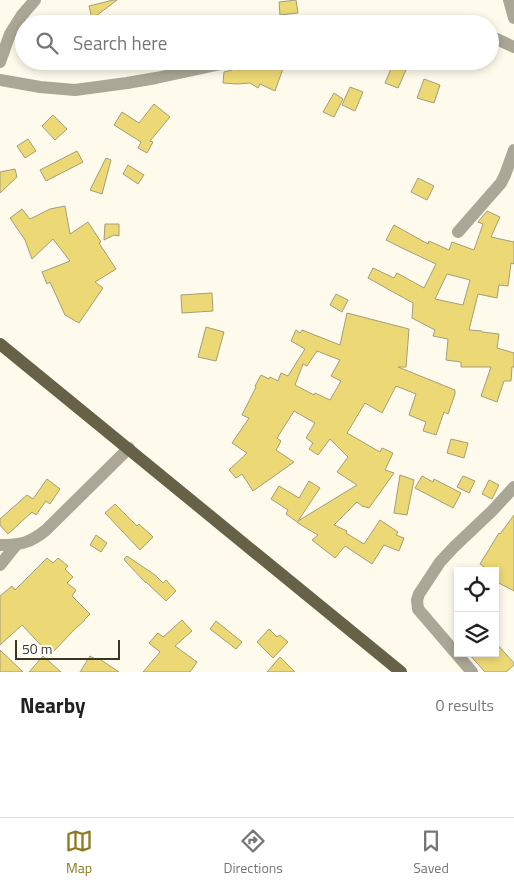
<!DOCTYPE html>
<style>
:root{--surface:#fff;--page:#f6f6f6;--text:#222;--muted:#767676;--line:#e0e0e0;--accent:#8c7a20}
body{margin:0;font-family:"Titillium Web",sans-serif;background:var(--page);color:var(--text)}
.controls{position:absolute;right:15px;bottom:15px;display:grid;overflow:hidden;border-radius:0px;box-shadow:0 2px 8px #0003}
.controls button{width:45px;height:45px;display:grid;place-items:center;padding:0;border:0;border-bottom:1px solid var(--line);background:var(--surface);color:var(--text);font:25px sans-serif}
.scale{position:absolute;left:15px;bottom:12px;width:105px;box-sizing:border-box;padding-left:5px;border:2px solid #393628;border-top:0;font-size:14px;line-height:18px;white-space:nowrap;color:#393628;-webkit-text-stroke:4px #fff;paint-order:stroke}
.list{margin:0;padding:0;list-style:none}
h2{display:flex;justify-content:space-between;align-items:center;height:65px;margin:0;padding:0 20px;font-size:21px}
h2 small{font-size:16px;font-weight:400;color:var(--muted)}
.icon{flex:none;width:28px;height:28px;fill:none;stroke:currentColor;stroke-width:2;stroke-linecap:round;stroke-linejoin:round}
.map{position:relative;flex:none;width:514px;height:672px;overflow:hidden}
.search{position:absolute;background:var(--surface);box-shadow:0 2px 8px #0003;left:15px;right:15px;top:15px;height:55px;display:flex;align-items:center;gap:12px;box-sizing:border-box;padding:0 18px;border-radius:28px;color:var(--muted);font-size:19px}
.sheet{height:145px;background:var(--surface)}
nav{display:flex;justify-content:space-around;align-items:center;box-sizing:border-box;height:70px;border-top:1px solid var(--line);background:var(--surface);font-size:14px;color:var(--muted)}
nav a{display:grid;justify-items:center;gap:2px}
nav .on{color:var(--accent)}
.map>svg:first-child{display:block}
.building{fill:#edd876;stroke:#a49d7b;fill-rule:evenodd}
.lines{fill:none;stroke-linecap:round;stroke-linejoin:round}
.street{stroke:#aaa797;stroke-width:12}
.primary{stroke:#676247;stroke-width:12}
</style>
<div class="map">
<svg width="514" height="672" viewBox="0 0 514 672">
<rect width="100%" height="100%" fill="#fefbed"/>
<g class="building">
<path d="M113 0H117L92 19 89 6Z"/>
<path d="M296 0 298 13 280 15 279 2Z"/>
<path d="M269 61H279L285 63 275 91 260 84 258 88 250 83 237 84 223 83 224 72 235 69 240 70 241 67 248 66 268 65Z"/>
<path d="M393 64 406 70 398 88 385 83Z"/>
<path d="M424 79 440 85 434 103 417 98Z"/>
<path d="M350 87 363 92 355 111 342 105Z"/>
<path d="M334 93 343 99 334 117 323 112Z"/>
<path d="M154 104 170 117 150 141 153 142 147 153 138 148 141 142 114 125 122 112 139 123Z"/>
<path d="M53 115 67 129 55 140 42 126Z"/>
<path d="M28 139 36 151 25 158 17 146Z"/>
<path d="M77 151 83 162 46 181 40 170Z"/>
<path d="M106 158 111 160 102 194 90 190Z"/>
<path d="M128 165 144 175 138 184 123 174Z"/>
<path d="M15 169 17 177 0 193V172Z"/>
<path d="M418 178 434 186 427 200 411 192Z"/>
<path d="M65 206 70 234 88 222 101 242 99 243 116 269 95 282 103 288 79 323 65 315 50 282 47 284 42 272 70 261 53 239 32 259 25 240 10 218 22 209 30 219 50 209Z"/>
<path d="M487 211 500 217 491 237 514 242V264L511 263 508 286 499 285 497 298 478 294 469 330 482 331V332L499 334 497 348 514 353V367H512L511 381H504L497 402 481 396 491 367H461V362L446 360 448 339 433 336 435 330 412 318 413 303 368 278 373 268 394 278 397 273 424 288 436 264 404 249 386 240 394 225 428 244 429 241 449 250 452 242 474 250 483 224 478 222ZM447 274 470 280 463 305 435 299Z"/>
<path d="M105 224H119V236L114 235 104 240Z"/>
<path d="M212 293 213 311 182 313 181 295Z"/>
<path d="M336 294 348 300 342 312 330 305Z"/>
<path d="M347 313 409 329 406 367H398L455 390V394L448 414 444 412 436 435 423 431 426 422 409 415 416 394 396 386 382 413 365 403 347 433 380 452 382 448 393 453 385 470 394 473 369 508 362 506 357 502 334 525 347 531 346 533 364 544 380 520 398 532 396 535 404 538 399 551 384 545 372 564 345 546 335 558 312 540 318 535 301 525 286 514 288 510 271 499 279 486 299 498 309 481 320 488 298 521 357 485 337 472 348 457 330 439 318 455 309 449 313 443 306 438 315 423 294 411 277 438 281 441 276 450 294 462 253 491 242 474 236 478 229 470 247 453 232 443 249 418 242 415 256 387 255 386 261 375 269 379 270 377 278 381 281 373 288 376 305 349 291 341 296 330 300 333 302 330 340 345ZM317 351 340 360 331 376 341 381 330 400 315 393 314 395 295 385 303 364 307 366Z"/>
<path d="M206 327 224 332 216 361 198 357Z"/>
<path d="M451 439 468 443 464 458 447 453Z"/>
<path d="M400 475 414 480 407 515 394 513Z"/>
<path d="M422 476 433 482 434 479 461 493 453 508 415 488Z"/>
<path d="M463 476 475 481 469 493 457 487Z"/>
<path d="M47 479 60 489 50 504 46 501 36 515 32 512 8 534 0 525V519L27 495 33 499Z"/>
<path d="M489 480 499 485 492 499 482 494Z"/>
<path d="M115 504 137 526 139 524 153 537 140 550 105 513Z"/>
<path d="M514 515V591L495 581V571H490L480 564 499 533 500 534Z"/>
<path d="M96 535 107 543 101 552 90 545Z"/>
<path d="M127 556 155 575 163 583 166 580 176 591 166 601 146 582V583L126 562 124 559Z"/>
<path d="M47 558 53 563 58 558 68 566 65 569 73 577 67 583 76 590 72 596 90 614 84 620H85L75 629 50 655 22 625 0 645V596L12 586 15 590Z"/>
<path d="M182 620 192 631 175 646 197 662 190 672H143L160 652 149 643 158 633 163 637Z"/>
<path d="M216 621 242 642 236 649 210 629Z"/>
<path d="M269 629 277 637 280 635 288 642 273 658 257 642Z"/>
<path d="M495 642 514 663V665L506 672H485L468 653H495Z"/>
<path d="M0 650 23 672H0Z"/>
<path d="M43 656 61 672H29Z"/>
<path d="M90 656 97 660 98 658 119 672H80Z"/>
<path d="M280 657 295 672H267Z"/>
</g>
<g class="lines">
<g class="street">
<path d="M509 0 514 18"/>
<path d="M490 36 514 47"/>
<path d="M0 62 10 34 22 15 35 0"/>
<path d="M0 80 40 87 75 90 127 83 156 78 235 61"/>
<path d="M458 232 501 183 505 175 514 150"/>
<path d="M0 545C21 545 30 543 46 530L129 448"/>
<path d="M0 565 16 545"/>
<path d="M472 672 418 609 417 600 419 594 440 562 454 547 492 511 514 487"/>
</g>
<path class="primary" d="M0 344 401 672"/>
</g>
</svg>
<div class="controls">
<button><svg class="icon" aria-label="locate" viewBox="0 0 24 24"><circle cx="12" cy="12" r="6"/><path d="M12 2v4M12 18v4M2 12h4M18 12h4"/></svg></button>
<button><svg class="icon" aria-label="layers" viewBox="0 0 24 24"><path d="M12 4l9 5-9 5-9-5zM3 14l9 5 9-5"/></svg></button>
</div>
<div class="scale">50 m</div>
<div class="search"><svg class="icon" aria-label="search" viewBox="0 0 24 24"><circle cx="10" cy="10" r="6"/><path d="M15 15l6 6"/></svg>Search here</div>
</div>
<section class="sheet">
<h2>Nearby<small>0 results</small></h2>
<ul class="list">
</ul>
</section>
<nav>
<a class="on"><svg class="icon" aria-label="map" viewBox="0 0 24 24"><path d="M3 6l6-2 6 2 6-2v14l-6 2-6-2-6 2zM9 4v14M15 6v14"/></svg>Map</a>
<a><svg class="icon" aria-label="directions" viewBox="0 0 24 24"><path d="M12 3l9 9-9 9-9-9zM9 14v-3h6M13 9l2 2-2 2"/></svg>Directions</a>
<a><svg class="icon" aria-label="saved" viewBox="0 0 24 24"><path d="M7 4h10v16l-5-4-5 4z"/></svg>Saved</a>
</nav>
